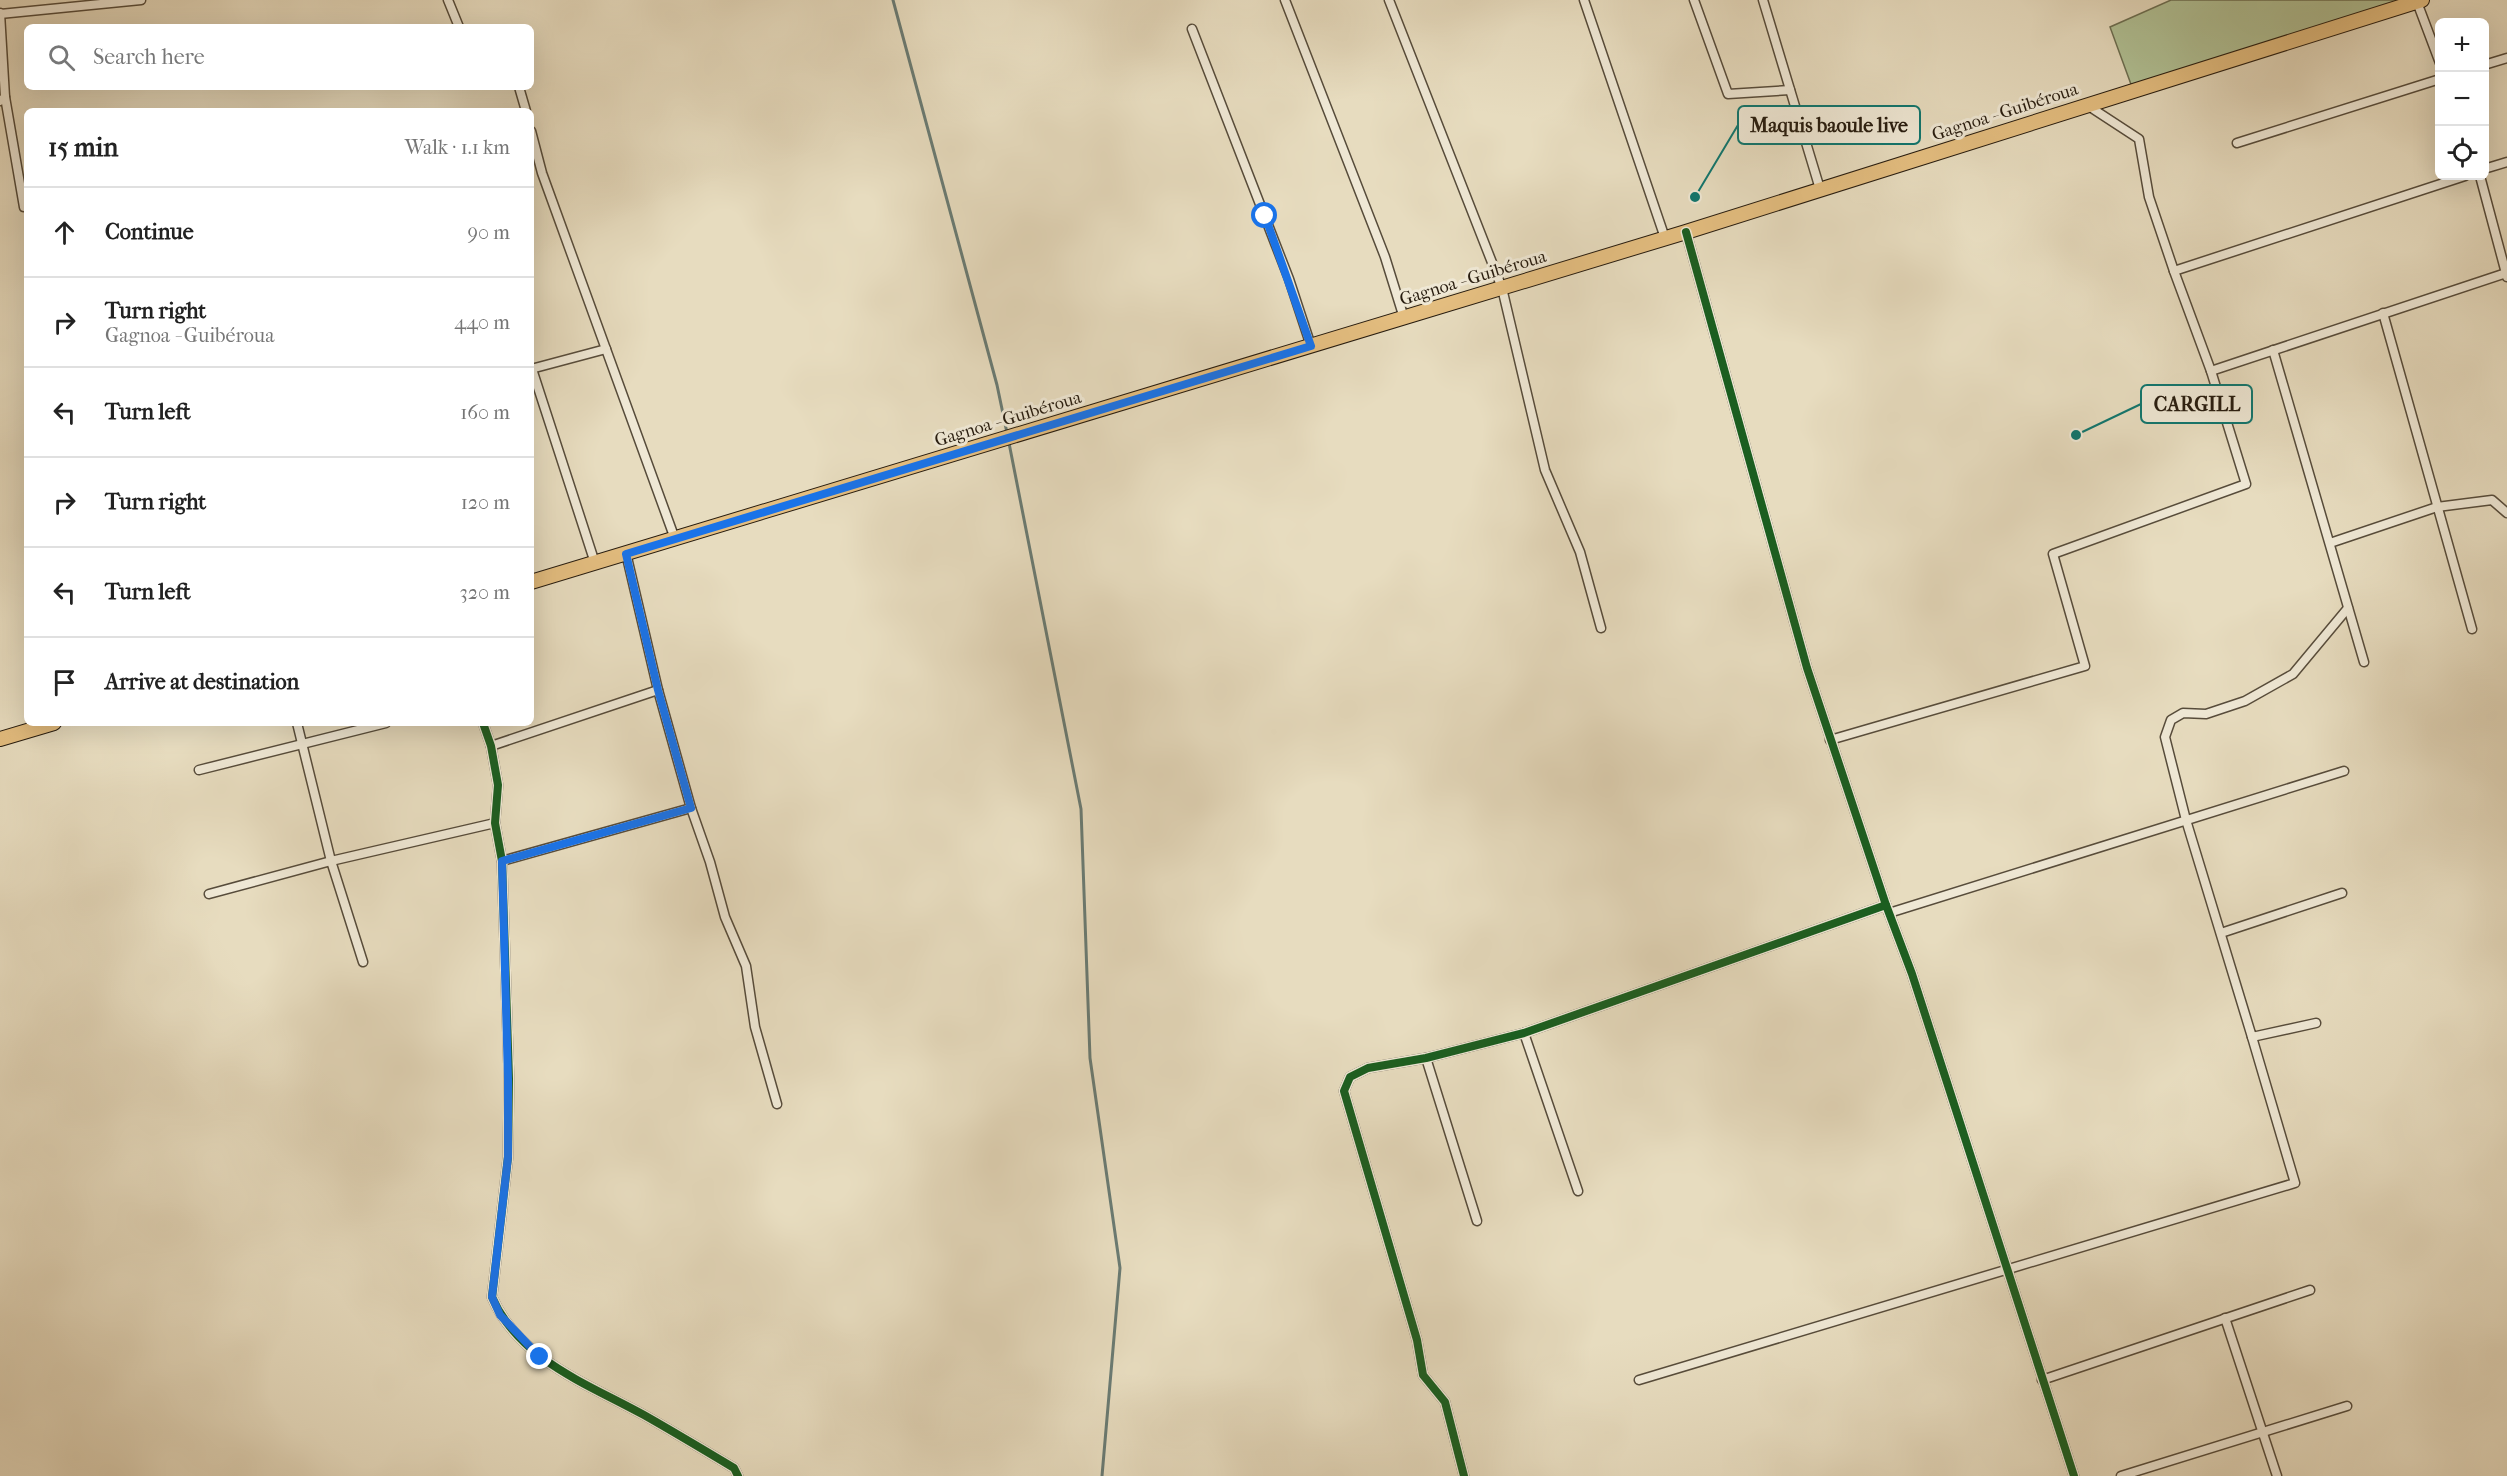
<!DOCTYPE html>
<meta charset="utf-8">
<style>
:root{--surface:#fff;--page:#f6f6f6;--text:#222;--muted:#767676;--line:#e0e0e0}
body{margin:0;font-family:"IM FELL French Canon",serif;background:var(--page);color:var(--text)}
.controls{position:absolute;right:18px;top:18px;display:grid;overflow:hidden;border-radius:9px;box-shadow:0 6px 24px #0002}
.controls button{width:54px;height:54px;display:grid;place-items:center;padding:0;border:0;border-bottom:2px solid var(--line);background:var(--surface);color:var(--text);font:30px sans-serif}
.stop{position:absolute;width:18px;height:18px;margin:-14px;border:4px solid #1a73e8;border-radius:50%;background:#fff}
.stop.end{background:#1a73e8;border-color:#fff;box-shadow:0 2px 6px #0008}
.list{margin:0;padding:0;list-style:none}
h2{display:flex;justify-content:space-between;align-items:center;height:78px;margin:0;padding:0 24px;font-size:26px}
h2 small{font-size:20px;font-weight:400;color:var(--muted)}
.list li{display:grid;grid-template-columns:39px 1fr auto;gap:18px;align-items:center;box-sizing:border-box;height:90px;padding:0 24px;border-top:2px solid var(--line)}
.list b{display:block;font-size:22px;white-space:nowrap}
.list p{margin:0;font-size:20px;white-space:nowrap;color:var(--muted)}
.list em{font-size:20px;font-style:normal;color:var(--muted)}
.icon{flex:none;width:33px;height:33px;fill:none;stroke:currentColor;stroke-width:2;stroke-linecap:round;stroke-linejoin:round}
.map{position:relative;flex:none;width:2507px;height:1476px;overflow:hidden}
.search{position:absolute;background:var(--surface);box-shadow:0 6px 24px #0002;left:24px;top:24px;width:510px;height:66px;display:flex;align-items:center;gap:15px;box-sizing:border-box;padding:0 21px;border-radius:9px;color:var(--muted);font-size:22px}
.panel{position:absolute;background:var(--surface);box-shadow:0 6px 24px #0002;left:24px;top:108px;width:510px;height:618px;border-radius:9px}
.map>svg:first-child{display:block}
.green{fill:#b1c296;stroke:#6c6f52;stroke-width:1.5}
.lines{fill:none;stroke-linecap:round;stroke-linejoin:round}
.stream{stroke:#6a7b73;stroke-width:3}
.street-casing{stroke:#574c3b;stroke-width:11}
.primary-casing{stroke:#271c0f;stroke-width:16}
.street{stroke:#efe8d5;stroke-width:8}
.primary{stroke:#e4be80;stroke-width:14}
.cycleway-casing{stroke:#efe8d5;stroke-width:11}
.cycleway{stroke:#1b5e20;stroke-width:8}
.route{stroke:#1a73e8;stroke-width:8}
.labels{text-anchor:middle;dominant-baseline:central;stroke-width:6;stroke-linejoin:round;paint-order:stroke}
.street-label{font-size:18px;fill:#271c0f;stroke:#efe8d5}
.leader{fill:none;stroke:#0f766e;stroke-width:2}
.callout-dot{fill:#0f766e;stroke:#efe8d5;stroke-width:2}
.callout{fill:#efe8d5;stroke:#0f766e;stroke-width:2}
.callout-label{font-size:20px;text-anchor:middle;font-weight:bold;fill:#271c0f}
</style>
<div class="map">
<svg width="2507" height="1476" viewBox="0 0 2507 1476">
<rect width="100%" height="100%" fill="#e7dcbf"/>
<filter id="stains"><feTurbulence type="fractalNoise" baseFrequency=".00333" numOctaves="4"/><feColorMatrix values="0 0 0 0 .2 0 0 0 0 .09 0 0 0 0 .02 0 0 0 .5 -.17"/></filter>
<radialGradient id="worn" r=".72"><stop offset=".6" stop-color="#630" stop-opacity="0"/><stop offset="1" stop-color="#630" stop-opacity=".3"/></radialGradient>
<path class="green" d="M2171 0H2417L2132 87 2110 27Z"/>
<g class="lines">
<g class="stream">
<path d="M893 0 997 385 1007 433"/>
<path d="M1009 443 1081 809 1090 1058 1120 1268 1102 1476"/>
</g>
<g class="street-casing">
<g id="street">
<path d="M448 0 459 27"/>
<path d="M1285 0 1385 257 1404 318"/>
<path d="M1389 0 1502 288 1545 470 1580 552 1601 628"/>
<path d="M1584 0 1665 238"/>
<path d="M1694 0 1728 94 1790 90"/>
<path d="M1763 0 1820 189"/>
<path d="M2417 2 2440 63"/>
<path d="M0 13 5 97 0 101"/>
<path d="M0 14 141 0"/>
<path d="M1192 29 1289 279 1311 346"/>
<path d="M2484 65 2507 58"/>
<path d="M519 87 526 111"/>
<path d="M5 97 24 207H27"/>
<path d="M2087 105 2139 139 2149 197 2174 271 2465 176"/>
<path d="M531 131 542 173 675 539"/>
<path d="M2237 143 2440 79"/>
<path d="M2484 169 2507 162"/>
<path d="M2480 176 2507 277"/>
<path d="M1686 232 1807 668 1886 905 1912 974 2074 1476"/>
<path d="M2383 313 2472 629"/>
<path d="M2273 350 2364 662"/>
<path d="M531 369 606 349"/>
<path d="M532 369 595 563"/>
<path d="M2211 371 2506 273"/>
<path d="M2330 543 2437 507 2492 500 2507 513"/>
<path d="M626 553 658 690 691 808 710 862 725 917 746 966 755 1027 777 1104"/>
<path d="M297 723 331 861 363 962"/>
<path d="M483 723 491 746 498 785 495 823 502 861 509 1079 508 1157 492 1297C519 1360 588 1384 644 1415 674 1432 704 1450 734 1468L738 1476"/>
<path d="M1830 740 2085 666 2053 554 2246 484 2211 371 2174 271"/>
<path d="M491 746 658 690"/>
<path d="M199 770 386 723"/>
<path d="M502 861 691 808"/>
<path d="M209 894 331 861 495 823"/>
<path d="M1889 913 2344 771"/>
<path d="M2221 933 2342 893"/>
<path d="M2316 1023 2252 1037 2186 820 2165 737 2171 720 2183 713 2206 714 2245 701 2293 674 2348 608"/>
<path d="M1524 1033 1578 1191"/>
<path d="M1426 1058 1477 1221"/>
<path d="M2225 1318 2277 1476"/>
<path d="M1639 1380 2295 1183 2252 1037"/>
<path d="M2042 1380 2310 1290"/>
<path d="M1464 1476 1445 1402 1423 1375 1417 1340 1344 1091 1350 1077 1368 1068 1426 1058 1524 1033 1886 905"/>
<path d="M2121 1476 2347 1406"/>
</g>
</g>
<g class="primary-casing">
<g id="primary">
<path d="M531 582 1686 232 2422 0"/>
<path d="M0 739 54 723"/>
</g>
</g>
<use href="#street" class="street"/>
<use href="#primary" class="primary"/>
<g class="cycleway-casing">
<g id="cycleway">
<path d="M1686 232 1807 668 1886 905 1912 974 2074 1476"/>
<path d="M483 723 491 746 498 785 495 823 502 861 509 1079 508 1157 492 1297C519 1360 588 1384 644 1415 674 1432 704 1450 734 1468L738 1476"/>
<path d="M1464 1476 1445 1402 1423 1375 1417 1340 1344 1091 1350 1077 1368 1068 1426 1058 1524 1033 1886 905"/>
</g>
</g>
<use href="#cycleway" class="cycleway"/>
</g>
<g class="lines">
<path class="route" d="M540 1357 500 1315 492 1297 508 1157V1079L502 861 691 808 658 690 626 554 1311 346 1265 216"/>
</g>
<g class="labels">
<g class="street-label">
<text transform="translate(2005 112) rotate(-18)">Gagnoa - Guibéroua</text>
<text transform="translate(1473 278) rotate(-17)">Gagnoa - Guibéroua</text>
<text transform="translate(1008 419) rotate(-17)">Gagnoa - Guibéroua</text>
</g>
</g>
<path class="leader" d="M1695 197L1738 125M2076 435L2141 404"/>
<g class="callout-dot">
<circle cx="1695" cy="197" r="6"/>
<circle cx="2076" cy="435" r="6"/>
</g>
<g class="callout">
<rect x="1738" y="106" width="182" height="38" rx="6"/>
<rect x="2141" y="385" width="111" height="38" rx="6"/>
</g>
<g class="callout-label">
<text x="1829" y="132">Maquis baoule live</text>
<text x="2197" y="411">CARGILL</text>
</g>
<rect width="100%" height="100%" filter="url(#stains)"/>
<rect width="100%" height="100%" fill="url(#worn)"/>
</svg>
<div class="controls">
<button>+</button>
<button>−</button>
<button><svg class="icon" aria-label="locate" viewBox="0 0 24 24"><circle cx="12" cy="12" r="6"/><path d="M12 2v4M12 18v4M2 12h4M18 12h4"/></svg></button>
</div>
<div class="stop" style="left:1265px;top:216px"></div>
<div class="stop end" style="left:540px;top:1357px"></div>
<div class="search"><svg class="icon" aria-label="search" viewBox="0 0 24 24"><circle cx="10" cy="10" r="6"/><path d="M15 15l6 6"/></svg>Search here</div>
<section class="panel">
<h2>15 min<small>Walk · 1.1 km</small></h2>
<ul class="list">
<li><svg class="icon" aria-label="ahead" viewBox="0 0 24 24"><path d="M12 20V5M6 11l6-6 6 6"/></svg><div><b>Continue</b></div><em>90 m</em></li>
<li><svg class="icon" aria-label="right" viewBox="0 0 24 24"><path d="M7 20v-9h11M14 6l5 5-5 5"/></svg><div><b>Turn right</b><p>Gagnoa - Guibéroua</p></div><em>440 m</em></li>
<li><svg class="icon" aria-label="left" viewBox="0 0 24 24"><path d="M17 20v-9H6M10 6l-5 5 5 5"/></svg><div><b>Turn left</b></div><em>160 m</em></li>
<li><svg class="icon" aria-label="right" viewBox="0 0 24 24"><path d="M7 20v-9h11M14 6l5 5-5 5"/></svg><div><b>Turn right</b></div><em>120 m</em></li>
<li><svg class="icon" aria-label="left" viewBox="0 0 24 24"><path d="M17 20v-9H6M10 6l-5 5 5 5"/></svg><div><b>Turn left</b></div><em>320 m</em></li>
<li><svg class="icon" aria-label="arrive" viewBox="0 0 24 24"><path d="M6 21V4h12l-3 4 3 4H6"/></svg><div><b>Arrive at destination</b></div></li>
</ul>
</section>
</div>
